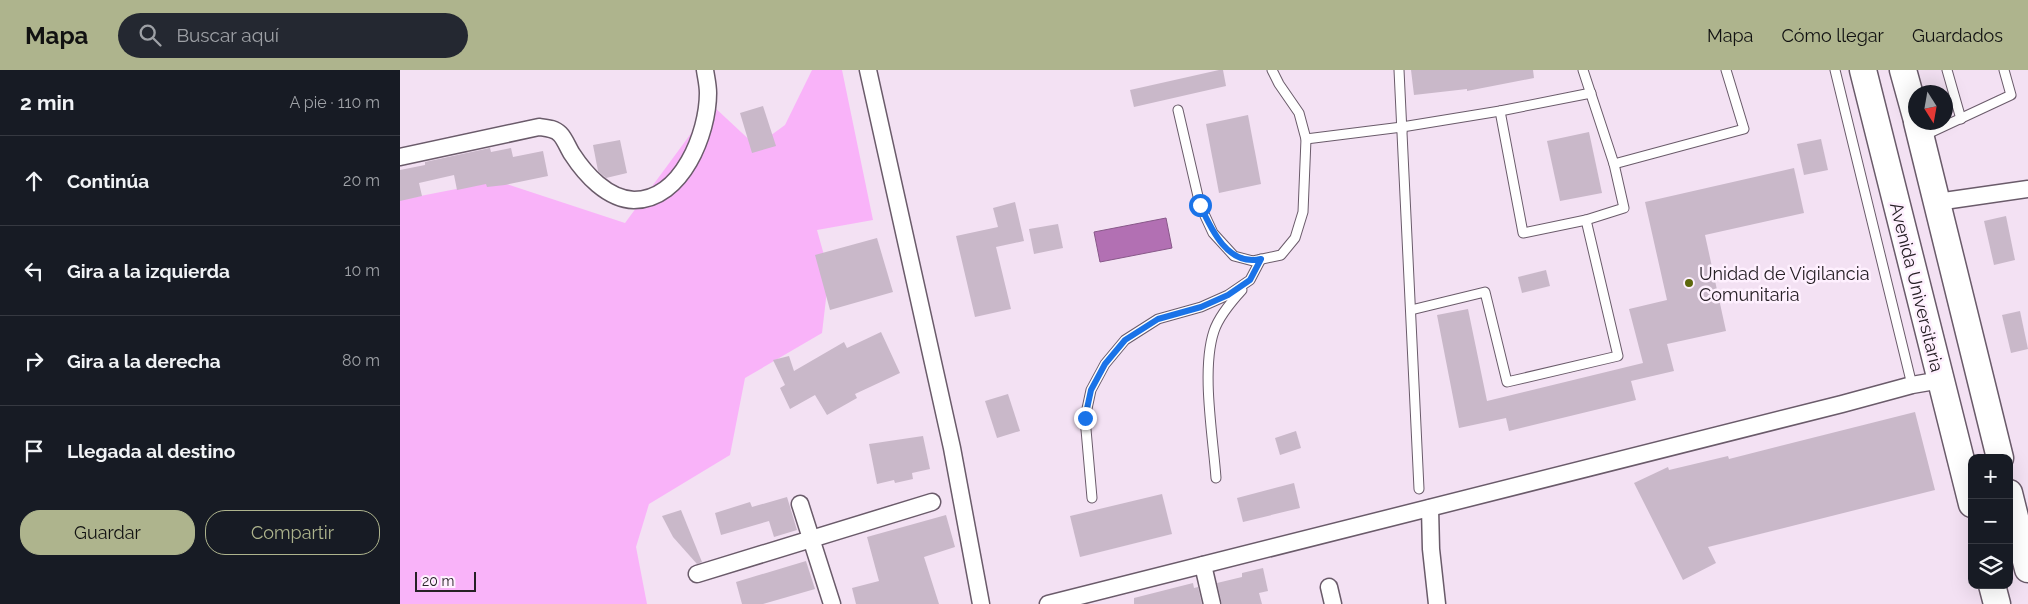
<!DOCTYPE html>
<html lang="es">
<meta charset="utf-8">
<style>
:root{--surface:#171b24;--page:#242831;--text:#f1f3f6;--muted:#9ea1a6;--line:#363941;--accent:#aeb48d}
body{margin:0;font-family:Raleway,sans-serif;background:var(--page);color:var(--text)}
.controls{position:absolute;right:15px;bottom:15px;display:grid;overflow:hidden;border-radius:10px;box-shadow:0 5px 20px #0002}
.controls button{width:45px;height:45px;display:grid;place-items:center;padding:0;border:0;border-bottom:1px solid var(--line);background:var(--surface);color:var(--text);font:25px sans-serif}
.compass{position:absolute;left:1508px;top:15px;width:45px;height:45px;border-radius:50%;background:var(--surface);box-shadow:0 5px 20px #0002;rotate:169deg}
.scale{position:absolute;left:15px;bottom:12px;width:61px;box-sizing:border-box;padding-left:5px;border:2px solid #272026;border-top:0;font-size:14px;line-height:18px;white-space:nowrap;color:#272026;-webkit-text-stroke:4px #fef0fe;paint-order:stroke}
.stop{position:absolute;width:15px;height:15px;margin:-11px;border:4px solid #1a73e8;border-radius:50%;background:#fff}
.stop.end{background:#1a73e8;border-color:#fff;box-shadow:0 1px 5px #0008}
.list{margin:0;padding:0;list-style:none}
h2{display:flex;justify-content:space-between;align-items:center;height:65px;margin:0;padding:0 20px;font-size:21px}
h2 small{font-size:16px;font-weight:400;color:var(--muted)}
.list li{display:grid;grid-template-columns:32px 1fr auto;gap:15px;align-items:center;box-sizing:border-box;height:90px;padding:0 20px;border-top:1px solid var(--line)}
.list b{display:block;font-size:19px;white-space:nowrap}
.list em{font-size:16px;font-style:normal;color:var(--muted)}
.actions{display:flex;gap:10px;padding:15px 20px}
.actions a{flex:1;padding:11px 0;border:1px solid var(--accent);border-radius:20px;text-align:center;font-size:18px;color:var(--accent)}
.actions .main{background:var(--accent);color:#111}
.icon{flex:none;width:28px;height:28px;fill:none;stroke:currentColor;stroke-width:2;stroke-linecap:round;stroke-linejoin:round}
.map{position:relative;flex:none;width:1628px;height:534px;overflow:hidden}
header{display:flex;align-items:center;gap:30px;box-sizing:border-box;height:70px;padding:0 25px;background:var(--accent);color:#111}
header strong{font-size:24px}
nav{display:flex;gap:28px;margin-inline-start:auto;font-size:18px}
.search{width:350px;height:45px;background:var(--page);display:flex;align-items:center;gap:12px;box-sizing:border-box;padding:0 18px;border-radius:28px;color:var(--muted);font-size:19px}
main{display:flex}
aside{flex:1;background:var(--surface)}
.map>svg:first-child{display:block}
.green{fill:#f9b3f9}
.water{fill:#b270b3;stroke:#885889}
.building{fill:#c9b8c9}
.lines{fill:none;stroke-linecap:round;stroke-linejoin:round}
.service-casing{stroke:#6a5b6a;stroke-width:11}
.minor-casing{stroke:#6a5b6a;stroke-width:19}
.primary-casing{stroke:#6a5b6a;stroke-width:29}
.service{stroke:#fff;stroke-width:9}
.minor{stroke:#fff;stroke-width:16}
.primary{stroke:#fff;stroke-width:26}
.route{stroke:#1a73e8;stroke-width:6}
.poi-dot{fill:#5d680c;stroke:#fef0fe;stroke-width:2}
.labels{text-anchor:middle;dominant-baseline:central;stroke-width:5;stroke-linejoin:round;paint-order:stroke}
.poi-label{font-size:18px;fill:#272026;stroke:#fef0fe;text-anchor:start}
.street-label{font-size:18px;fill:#272026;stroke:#fef0fe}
</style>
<header>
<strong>Mapa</strong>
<div class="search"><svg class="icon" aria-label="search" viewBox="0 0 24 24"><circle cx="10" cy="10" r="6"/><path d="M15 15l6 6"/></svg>Buscar aquí</div>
<nav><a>Mapa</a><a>Cómo llegar</a><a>Guardados</a></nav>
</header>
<main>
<aside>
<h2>2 min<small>A pie · 110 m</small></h2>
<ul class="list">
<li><svg class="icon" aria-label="ahead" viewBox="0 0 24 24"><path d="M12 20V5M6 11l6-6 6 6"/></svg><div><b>Continúa</b></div><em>20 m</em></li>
<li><svg class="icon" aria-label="left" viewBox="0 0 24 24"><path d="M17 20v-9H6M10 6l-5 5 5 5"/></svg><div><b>Gira a la izquierda</b></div><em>10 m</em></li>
<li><svg class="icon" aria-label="right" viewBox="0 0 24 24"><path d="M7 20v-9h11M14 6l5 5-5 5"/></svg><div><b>Gira a la derecha</b></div><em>80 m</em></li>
<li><svg class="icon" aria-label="arrive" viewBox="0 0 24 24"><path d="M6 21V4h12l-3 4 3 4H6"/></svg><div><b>Llegada al destino</b></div></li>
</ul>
<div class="actions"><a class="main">Guardar</a><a>Compartir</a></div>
</aside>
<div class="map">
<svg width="1628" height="534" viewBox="0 0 1628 534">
<rect width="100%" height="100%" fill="#f3e1f3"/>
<path class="green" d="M412 0H442L473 150 417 160 429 203 422 263 345 308 330 385 249 434 236 477 247 534H0V130L97 111 225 153 312 35 356 76 385 55Z"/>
<path class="water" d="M766 148 772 178 700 192 694 162Z"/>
<g class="building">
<path d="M819 0H823L826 16 734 37 730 20Z"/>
<path d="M1011 0H1133L1134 8 1067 21V19L1014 25Z"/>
<path d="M363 36 376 76 352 83 340 43Z"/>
<path d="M848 45 861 114 819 123 806 54Z"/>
<path d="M1189 62 1202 123 1160 131 1147 71Z"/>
<path d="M1421 69 1428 100 1404 105 1397 74Z"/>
<path d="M220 70 227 103 206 108 198 101 193 75Z"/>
<path d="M90 78 91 82 111 78 113 87 143 81 148 106 105 115 87 117 86 114 57 120 54 105 19 113 22 126 0 131V100L25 95V92Z"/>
<path d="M1394 98 1404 143 1305 165 1326 261 1267 274 1274 301 1231 311 1236 330 1109 361 1106 348 1059 358 1037 245 1068 239 1087 331 1243 293 1229 239 1267 230 1245 132Z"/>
<path d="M615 132 624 171 596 177 611 239 575 247 556 166 598 157 593 138Z"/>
<path d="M1606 146 1615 190 1594 195 1584 151Z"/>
<path d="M658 154 663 178 634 184 629 159Z"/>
<path d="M477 168 493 222 430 240 415 185Z"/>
<path d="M1146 200 1150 216 1122 223 1118 207Z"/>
<path d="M1620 241 1628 279 1611 283 1602 245Z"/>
<path d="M481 262 500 303 455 324 457 328 427 345 415 325 390 339 380 318 385 315 373 290 389 286 394 301 444 272 447 278Z"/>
<path d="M608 324 620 361 597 368 585 331Z"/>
<path d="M1515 342 1535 420 1308 477 1316 493 1283 510 1234 413 1268 397 1269 400 1328 386 1329 389Z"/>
<path d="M896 361 901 378 880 385 875 368Z"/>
<path d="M523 366 530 399 512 403 513 409 495 413 494 410 477 414 469 374Z"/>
<path d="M894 413 900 438 843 452 837 428Z"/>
<path d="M762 424 772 464 680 487 670 446Z"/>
<path d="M387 427 397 460 374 467 369 451 321 465 315 443 350 432 352 437Z"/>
<path d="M281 440 302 492 297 494 273 467 262 446Z"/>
<path d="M546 445 555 477 524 487 539 534H456L452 518 479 511 467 467Z"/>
<path d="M406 491 415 519 363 534H342L336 512Z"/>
<path d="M863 498 868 521 859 523 862 534H822L817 513 842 507V503Z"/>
<path d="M793 513 794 518 798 517 802 534H734V528Z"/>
</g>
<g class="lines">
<g class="service-casing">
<g id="service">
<path d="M999 0 1019 419"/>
<path d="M1183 0 1214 94 1344 59 1326 0"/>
<path d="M1435 0 1512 315"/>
<path d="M1547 0 1561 49"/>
<path d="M778 40 800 135 813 163 834 186 853 191 881 185 895 168 903 142 906 69 899 43 879 14 872 0"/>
<path d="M1100 41 1123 163 1186 150"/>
<path d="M1002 61V57L1100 41 1191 23"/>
<path d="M1523 66 1611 25 1604 0"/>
<path d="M906 69 1002 57"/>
<path d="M1011 240 1085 222 1107 312 1218 286 1186 150 1224 138 1214 94"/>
<path d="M816 408C813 366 801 300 814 261 819 246 831 232 842 220"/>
<path d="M692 428 685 348 691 320 705 294 725 270 758 249 801 237 828 225 850 210 861 189"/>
</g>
</g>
<g class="minor-casing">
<g id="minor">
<path d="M468 0 552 378 581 534"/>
<path d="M0 87 139 57C147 58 154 58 160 64 165 69 168 78 172 84 185 104 207 129 234 130 282 130 308 63 308 23 308 15 306 7 305 0"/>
<path d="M1537 132 1628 119"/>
<path d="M400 434 432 534"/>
<path d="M1030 438 1031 479 1037 534"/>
<path d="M803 495 812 534"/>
<path d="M297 504 532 432"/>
<path d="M929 517 933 534"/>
<path d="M648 534 1442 334 1512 315 1541 310"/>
</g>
</g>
<g class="primary-casing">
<g id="primary">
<path d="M1463 0 1572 434"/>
<path d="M1503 0 1516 47"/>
<path d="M1517 52 1600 388"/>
<path d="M1609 423 1628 499"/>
<path d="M1592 515 1597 534"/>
</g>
</g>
<use href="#service" class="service"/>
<use href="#minor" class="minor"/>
<use href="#primary" class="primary"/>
</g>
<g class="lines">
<path class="route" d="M685 348 691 320 705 294 725 270 758 249 801 237 828 225 850 210 861 189C828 197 811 159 800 135"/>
</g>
<circle class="poi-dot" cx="1289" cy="213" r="5"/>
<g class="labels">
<g class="poi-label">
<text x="1299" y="203">Unidad de Vigilancia<tspan x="1299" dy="21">Comunitaria</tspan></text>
</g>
<g class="street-label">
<text transform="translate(1517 217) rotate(76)">Avenida Universitaria</text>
</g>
</g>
</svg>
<div class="controls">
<button>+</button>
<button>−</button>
<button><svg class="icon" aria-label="layers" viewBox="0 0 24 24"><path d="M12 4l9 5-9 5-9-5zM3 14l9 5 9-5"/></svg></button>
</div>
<svg class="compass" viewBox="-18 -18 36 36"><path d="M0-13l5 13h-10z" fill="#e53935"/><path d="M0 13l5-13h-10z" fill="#9ea1a6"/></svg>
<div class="scale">20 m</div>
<div class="stop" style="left:800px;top:135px"></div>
<div class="stop end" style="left:685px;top:348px"></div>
</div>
</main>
